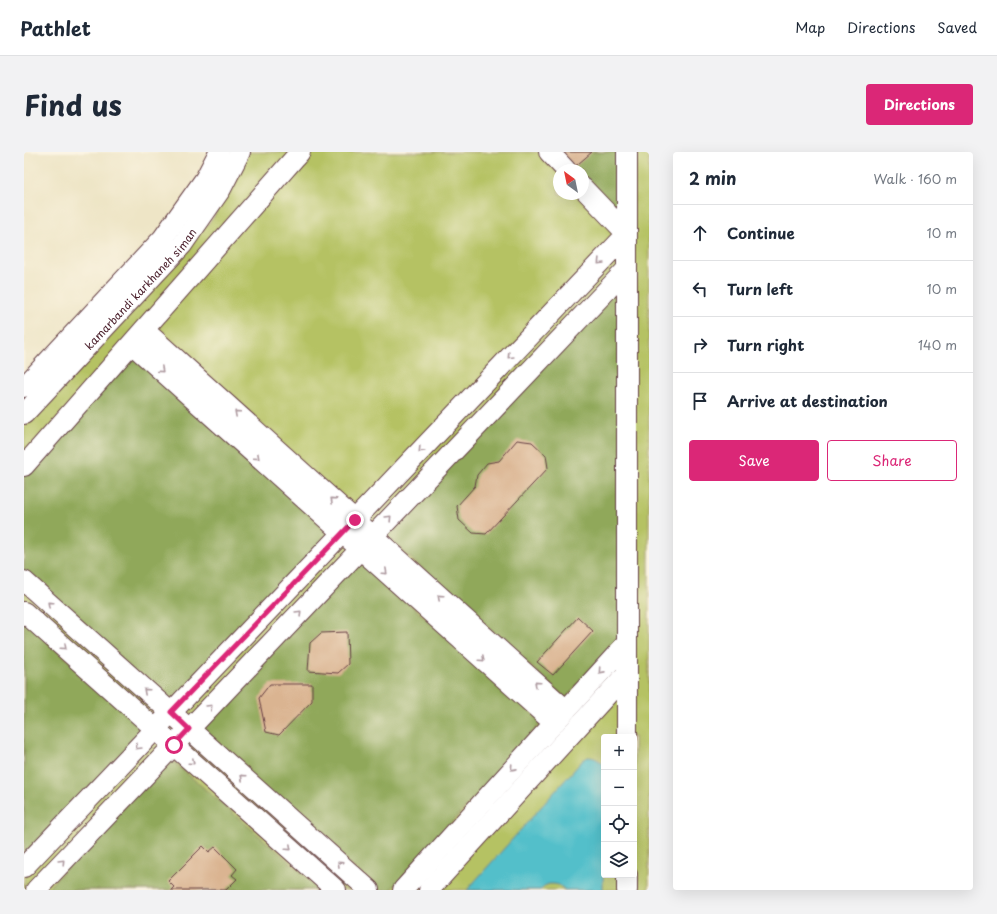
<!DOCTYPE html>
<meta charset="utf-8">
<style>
:root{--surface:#fff;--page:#f2f2f3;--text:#1f2937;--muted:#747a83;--line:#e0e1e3;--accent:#db2777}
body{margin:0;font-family:"Playpen Sans",sans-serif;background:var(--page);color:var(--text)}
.controls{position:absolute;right:12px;bottom:12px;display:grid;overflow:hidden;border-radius:4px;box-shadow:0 4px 16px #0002}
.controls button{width:36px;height:36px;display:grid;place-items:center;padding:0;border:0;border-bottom:1px solid var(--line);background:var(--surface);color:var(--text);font:20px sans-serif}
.compass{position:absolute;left:529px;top:12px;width:36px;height:36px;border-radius:50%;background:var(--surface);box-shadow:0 4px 16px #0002;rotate:327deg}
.stop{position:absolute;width:12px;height:12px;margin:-9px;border:3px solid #db2777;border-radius:50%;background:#fff}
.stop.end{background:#db2777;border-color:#fff;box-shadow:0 1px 4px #0008}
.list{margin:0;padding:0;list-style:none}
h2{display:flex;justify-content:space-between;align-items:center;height:52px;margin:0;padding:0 16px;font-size:17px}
h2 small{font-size:13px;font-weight:400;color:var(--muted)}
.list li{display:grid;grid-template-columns:26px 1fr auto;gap:12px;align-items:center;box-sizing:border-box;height:56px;padding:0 16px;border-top:1px solid var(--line)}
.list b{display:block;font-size:15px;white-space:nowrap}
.list em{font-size:13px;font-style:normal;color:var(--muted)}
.actions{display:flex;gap:8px;padding:12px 16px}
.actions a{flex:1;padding:9px 0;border:1px solid var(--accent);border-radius:4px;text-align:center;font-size:14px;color:var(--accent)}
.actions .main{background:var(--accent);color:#fff}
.icon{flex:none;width:22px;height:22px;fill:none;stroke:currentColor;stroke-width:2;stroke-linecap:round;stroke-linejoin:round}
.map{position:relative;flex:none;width:625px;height:738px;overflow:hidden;border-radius:4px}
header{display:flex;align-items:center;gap:24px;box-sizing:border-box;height:56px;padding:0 20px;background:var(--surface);border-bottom:1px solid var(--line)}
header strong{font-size:19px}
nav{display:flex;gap:22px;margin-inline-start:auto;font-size:14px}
.intro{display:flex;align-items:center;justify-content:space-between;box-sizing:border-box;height:96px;padding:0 24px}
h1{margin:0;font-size:28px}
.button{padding:10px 18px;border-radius:4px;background:var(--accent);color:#fff;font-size:14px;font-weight:700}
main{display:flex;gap:24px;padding:0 24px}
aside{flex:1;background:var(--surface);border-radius:4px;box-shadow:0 4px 16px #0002}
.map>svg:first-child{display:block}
.green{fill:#b5c264;stroke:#807048;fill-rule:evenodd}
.forest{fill:#90a85a;stroke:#6d6442}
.water{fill:#52bfca;stroke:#4e6f7a}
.building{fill:#dab491}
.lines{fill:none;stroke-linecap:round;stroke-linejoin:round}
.minor-casing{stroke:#633d42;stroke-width:22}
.minor{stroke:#fff;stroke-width:20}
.oneway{stroke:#ae9aa0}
.route{stroke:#db2777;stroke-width:5}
.labels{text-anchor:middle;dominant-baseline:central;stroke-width:4;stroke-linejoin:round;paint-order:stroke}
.street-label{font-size:11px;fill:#4a1f2b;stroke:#fcf5e5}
</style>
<header>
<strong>Pathlet</strong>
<nav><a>Map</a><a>Directions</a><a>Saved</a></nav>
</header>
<div class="intro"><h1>Find us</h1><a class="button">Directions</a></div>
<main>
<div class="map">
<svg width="625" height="738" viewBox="0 0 625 738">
<rect width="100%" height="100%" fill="#fcf5e5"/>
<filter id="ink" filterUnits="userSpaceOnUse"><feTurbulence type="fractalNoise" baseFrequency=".025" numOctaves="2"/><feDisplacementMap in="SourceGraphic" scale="8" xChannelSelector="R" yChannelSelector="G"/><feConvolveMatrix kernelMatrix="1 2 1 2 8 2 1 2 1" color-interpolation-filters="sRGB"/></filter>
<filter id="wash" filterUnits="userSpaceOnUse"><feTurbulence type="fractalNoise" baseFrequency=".012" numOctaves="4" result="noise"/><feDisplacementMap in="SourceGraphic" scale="16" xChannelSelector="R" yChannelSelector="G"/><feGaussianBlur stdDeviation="0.9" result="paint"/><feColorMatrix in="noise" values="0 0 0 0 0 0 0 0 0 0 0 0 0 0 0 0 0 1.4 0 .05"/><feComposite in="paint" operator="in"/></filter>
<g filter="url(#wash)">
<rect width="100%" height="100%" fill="#eee5c6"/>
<path class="green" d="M223 0H625V738H0V274L28 249 189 66ZM535 18H559V42H535ZM580 585H610V723H580Z"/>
<g class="forest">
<path d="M528 0H599L600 76 559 32V18H545Z"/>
<path d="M597 132V485L542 546 360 382Z"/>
<path d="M107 198 310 381 146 554 0 423V320Z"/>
<path d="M335 407 518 570 367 738H355L174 577Z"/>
<path d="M0 469 121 576 0 705Z"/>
<path d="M146 607 298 738H22Z"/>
</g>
<path class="water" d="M564 605C571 605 575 608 580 613L579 738H541L535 733 530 732H525L520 734 516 738H443L559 608Z"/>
<g id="blocks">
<g class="building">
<path d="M533 0H568L547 18Z"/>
<path d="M493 288 508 290 522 303 524 316 462 382 449 381 435 368 433 354 451 334 453 323 463 311 475 309Z"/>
<path d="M554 465 569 479 529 523 513 510Z"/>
<path d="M323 480 324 512 314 521 284 519 286 491 297 481Z"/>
<path d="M246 532H288V549L255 583 242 580 235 546Z"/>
<path d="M179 694 185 700 191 695 213 717 208 723 213 727 202 738H147L150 735 144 729Z"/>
</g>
</g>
</g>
<g filter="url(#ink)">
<use href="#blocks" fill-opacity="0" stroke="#633d42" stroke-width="1"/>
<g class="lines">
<g class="minor-casing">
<g id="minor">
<path d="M525 0 542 18"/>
<path d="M603 0V585"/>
<path d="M120 178 542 558"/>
<path d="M108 192 530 571"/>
<path d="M0 235 139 86 181 27 195 0"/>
<path id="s1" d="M0 262 158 93 197 37 216 0"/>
<path d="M0 314 276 0"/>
<path d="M0 429 345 738"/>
<path d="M0 460 312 738"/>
<path d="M0 715 603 82 559 36"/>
<path d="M603 723V738"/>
<path d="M12 738 603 117"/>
<path d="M379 738 603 491"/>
<path d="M405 738 603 521"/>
</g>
</g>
<use href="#minor" class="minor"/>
</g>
<defs><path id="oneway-chevron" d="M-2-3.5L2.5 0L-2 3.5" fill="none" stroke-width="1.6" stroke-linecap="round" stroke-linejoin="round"/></defs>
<g class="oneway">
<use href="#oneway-chevron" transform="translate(576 110) rotate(134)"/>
<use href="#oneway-chevron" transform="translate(486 204) rotate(134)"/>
<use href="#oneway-chevron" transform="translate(137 218) rotate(42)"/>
<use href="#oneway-chevron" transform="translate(213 261) rotate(-138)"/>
<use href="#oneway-chevron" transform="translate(397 298) rotate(134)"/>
<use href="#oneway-chevron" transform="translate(233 305) rotate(42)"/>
<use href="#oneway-chevron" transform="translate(309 348) rotate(-138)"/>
<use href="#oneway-chevron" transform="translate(365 366) rotate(-46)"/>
<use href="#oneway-chevron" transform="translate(361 420) rotate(42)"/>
<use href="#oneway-chevron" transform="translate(416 445) rotate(-138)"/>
<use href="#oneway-chevron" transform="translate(26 452) rotate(-138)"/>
<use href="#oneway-chevron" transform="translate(275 461) rotate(-46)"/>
<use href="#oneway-chevron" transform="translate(40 495) rotate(42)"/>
<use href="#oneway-chevron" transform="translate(458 507) rotate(42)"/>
<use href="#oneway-chevron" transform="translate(577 519) rotate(132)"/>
<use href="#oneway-chevron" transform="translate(513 532) rotate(-138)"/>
<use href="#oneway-chevron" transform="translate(122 539) rotate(-138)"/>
<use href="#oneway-chevron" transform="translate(186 555) rotate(-46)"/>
<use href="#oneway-chevron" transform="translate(114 595) rotate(134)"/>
<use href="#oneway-chevron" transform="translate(168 610) rotate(42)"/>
<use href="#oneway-chevron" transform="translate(489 616) rotate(132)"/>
<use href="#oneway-chevron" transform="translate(219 625) rotate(-138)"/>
<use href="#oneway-chevron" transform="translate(265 696) rotate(42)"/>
<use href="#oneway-chevron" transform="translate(38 710) rotate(-46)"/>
<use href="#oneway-chevron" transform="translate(316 712) rotate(-138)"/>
</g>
</g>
<g class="lines" filter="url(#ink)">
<path class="route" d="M150 593 165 577 147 560 331 368"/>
</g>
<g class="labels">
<g class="street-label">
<text stroke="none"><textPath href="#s1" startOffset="171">kamarbandi karkhaneh siman</textPath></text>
</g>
</g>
</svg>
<div class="controls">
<button>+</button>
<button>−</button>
<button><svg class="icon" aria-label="locate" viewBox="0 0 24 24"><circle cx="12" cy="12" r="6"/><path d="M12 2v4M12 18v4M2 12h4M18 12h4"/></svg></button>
<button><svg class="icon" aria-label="layers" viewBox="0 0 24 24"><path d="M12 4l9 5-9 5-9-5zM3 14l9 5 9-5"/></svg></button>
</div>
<svg class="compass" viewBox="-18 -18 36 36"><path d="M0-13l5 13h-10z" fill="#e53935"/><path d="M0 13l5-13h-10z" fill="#747a83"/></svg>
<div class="stop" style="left:150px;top:593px"></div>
<div class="stop end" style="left:331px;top:368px"></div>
</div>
<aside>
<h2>2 min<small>Walk · 160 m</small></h2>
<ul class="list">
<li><svg class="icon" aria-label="ahead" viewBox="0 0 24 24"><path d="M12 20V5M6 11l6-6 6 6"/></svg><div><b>Continue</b></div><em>10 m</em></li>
<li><svg class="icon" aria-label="left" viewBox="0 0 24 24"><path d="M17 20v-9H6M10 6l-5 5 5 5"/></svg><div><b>Turn left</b></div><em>10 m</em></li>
<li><svg class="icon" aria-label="right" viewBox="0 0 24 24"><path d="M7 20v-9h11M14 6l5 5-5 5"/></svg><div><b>Turn right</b></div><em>140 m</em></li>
<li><svg class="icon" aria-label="arrive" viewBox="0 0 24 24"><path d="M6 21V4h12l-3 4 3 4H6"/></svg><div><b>Arrive at destination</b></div></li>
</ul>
<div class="actions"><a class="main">Save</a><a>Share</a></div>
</aside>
</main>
